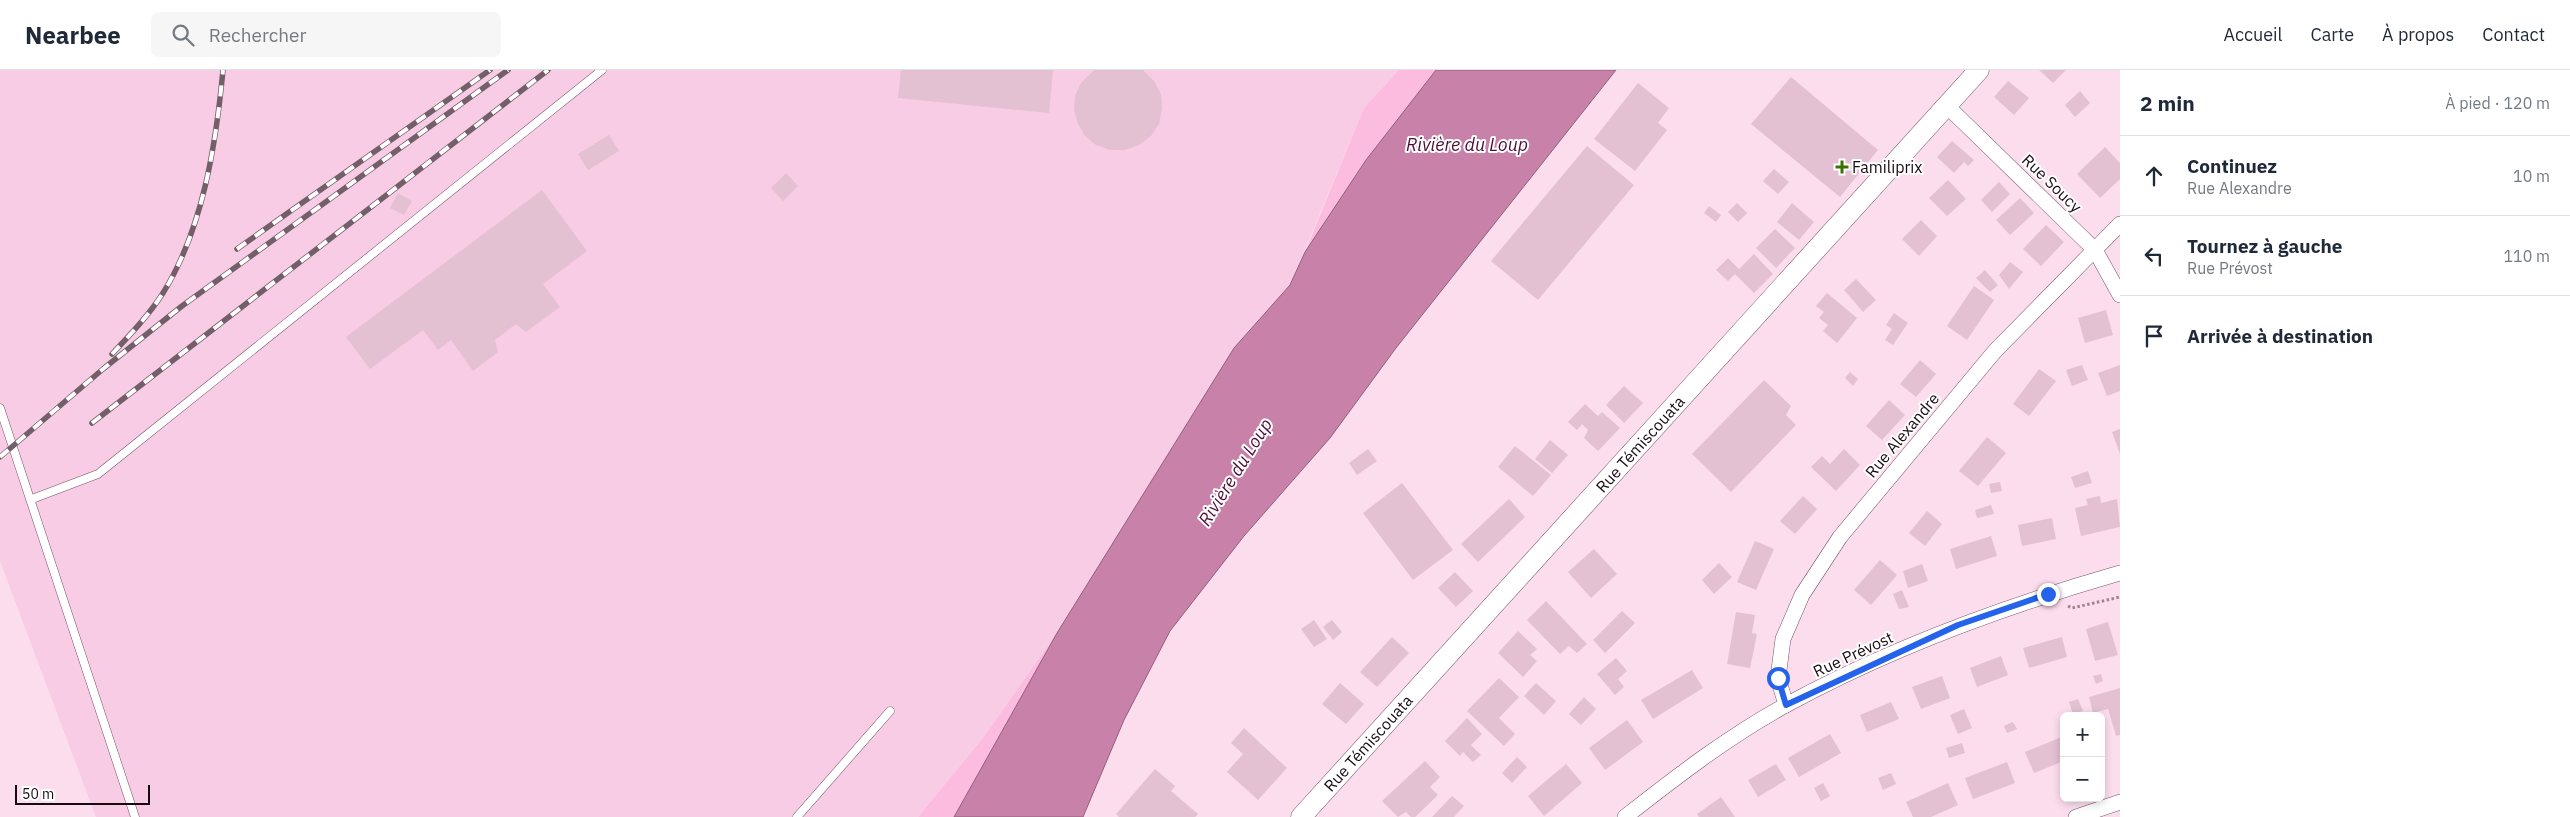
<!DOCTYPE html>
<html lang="fr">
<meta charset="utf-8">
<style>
:root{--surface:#fff;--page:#f6f6f7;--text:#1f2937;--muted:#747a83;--line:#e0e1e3}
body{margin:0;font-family:"IBM Plex Sans",sans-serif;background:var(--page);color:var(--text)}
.controls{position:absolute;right:15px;bottom:15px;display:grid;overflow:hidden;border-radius:8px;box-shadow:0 2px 8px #0003}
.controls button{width:45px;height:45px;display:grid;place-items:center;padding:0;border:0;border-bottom:1px solid var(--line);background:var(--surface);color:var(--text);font:25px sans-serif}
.scale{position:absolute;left:15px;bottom:12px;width:135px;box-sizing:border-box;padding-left:5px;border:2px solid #170b12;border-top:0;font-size:14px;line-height:18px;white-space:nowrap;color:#170b12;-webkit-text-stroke:4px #fff;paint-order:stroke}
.stop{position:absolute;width:15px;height:15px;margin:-11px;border:4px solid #2563eb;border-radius:50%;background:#fff}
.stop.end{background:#2563eb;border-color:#fff;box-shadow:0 1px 5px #0008}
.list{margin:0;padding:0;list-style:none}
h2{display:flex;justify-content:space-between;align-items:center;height:65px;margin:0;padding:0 20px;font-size:21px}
h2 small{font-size:16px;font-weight:400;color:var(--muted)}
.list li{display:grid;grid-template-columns:32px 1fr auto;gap:15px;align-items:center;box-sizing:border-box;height:80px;padding:0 20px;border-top:1px solid var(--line)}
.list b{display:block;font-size:19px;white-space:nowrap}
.list p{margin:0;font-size:16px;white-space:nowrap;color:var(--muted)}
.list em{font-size:16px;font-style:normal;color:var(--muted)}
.icon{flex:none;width:28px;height:28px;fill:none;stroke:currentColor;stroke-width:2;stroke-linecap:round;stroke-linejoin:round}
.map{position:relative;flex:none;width:2120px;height:747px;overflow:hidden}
header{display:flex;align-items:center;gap:30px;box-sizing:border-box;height:70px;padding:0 25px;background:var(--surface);border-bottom:1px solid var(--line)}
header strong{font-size:24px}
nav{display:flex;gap:28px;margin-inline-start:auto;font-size:18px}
.search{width:350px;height:45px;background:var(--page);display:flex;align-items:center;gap:12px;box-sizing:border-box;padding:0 18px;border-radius:8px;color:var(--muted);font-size:19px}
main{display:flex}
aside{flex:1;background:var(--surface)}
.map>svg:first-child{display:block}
.built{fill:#f8cce4}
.green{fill:#fcbcdf}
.water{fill:#c882aa;stroke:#935e7c}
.building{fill:#e4c0d3}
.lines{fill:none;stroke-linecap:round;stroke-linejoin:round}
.lane-casing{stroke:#735465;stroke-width:9}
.street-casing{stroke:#735465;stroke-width:16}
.secondary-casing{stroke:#735465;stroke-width:21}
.path{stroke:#9b8490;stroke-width:3;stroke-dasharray:2.5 2.5;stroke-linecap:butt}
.lane{stroke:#fff;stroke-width:8}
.street{stroke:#fff;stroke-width:15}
.secondary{stroke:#fff;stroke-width:20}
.rail-casing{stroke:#735f6a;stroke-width:5.5}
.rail{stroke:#fff;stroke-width:4;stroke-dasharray:11;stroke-linecap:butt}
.route{stroke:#2563eb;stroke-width:6}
.poi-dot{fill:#397100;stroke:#fff;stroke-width:2}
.labels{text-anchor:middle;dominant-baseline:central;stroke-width:4;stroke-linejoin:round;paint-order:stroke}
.poi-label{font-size:16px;fill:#170b12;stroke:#fff;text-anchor:start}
.street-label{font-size:16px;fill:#170b12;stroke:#fff}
.water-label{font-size:18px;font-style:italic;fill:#4c0d37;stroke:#fff}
</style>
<header>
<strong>Nearbee</strong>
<div class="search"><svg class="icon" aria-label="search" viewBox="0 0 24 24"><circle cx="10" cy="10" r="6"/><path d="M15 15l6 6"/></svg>Rechercher</div>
<nav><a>Accueil</a><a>Carte</a><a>À propos</a><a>Contact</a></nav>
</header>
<main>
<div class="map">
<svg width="2120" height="747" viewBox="0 0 2120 747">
<rect width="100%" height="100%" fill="#fcdded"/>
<path class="built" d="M0 0H1399L1364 38 1290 215 1234 278 1057 563 983 668 918 747H96L0 491Z"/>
<g class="green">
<path d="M1399 0H1436L1366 90 1305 182 1364 38Z"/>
<path d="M1057 563 954 747H918L983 668Z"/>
</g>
<path class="water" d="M1436 0H1616L1396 278 1330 368 1244 466 1170 561 1124 650 1083 747H954L1057 563 1234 278 1290 215 1305 182 1366 90Z"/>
<g class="building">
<path d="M901 0H1053L1049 43 898 28Z"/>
<path d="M1094 0H1143L1154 11 1161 24 1162 39 1159 54 1151 66 1139 75 1125 80H1110L1096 75 1085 66 1078 54 1074 40 1075 26 1081 13Z"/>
<path d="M2039 0H2066L2053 13Z"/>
<path d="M1791 7 1878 80 1840 127 1751 54Z"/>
<path d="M2008 11 2029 28 2014 45 1994 27Z"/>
<path d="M1638 13 1669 38 1658 53 1667 60 1635 101 1594 69Z"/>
<path d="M2080 21 2090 33 2075 47 2065 35Z"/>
<path d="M609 65 619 81 588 100 578 84Z"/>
<path d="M1952 71 1974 90 1968 96 1964 92 1954 103 1937 87Z"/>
<path d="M1587 76 1634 115 1538 230 1491 191Z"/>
<path d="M2105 77 2120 93V109L2100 128 2077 104Z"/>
<path d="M1774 99 1789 112 1778 124 1763 111Z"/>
<path d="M786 103 798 116 783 131 771 118Z"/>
<path d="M1948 110 1966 129 1947 146 1929 128Z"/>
<path d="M1999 112 2010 124 1992 142 1981 130Z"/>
<path d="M542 120 587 181 543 214 560 237 526 262 516 254 495 270 498 282 473 301 451 270 438 280 423 260 370 299 346 267Z"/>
<path d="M398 123 412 131 404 145 390 138Z"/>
<path d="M2020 128 2034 143 2010 165 1996 150Z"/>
<path d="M1737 133 1747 143 1738 152 1728 142Z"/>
<path d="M1792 133 1814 152 1799 170 1777 152Z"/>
<path d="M1709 136 1721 145 1716 152 1704 143Z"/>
<path d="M1921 150 1937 166 1919 186 1902 169Z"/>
<path d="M2046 155 2064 172 2041 196 2023 179Z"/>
<path d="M1775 159 1795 178 1776 198 1756 178Z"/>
<path d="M1754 184 1773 204 1754 223 1735 204 1728 211 1716 200 1728 188 1739 199Z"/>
<path d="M2010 192 2023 202 2009 219 1999 205Z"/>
<path d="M1985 200 1998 215 1990 222 1976 208Z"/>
<path d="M1856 209 1876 230 1863 242 1844 220Z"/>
<path d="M1974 216 1994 230 1967 270 1947 256Z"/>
<path d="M1827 223 1857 248 1837 273 1823 261 1828 255 1819 248 1824 242 1816 236Z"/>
<path d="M2106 240 2113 265 2085 273 2078 248Z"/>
<path d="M1894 243 1908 253 1893 275 1885 270 1892 259 1886 255Z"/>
<path d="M1920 290 1936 304 1916 327 1900 314Z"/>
<path d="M2082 295 2088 310 2072 316 2066 300Z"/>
<path d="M2120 295V321L2107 326 2098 303Z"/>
<path d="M2039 299 2056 311 2029 346 2013 334Z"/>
<path d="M1850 302 1858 309 1853 316 1845 308Z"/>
<path d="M1764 310 1791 336 1786 345 1796 355 1731 422 1692 384Z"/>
<path d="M1624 316 1643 333 1624 353 1606 335Z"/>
<path d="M1889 330 1905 345 1882 370 1866 356Z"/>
<path d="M1585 334 1598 346 1602 342 1620 358 1598 381 1584 368 1588 360 1582 354 1577 360 1568 352Z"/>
<path d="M2120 359V384L2112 362Z"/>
<path d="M1987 367 2006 383 1978 416 1959 401Z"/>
<path d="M1550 370 1568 385 1552 403 1535 389Z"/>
<path d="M1515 376 1551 405 1533 426 1498 397Z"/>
<path d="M1368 379 1377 391 1357 405 1349 393Z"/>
<path d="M1844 379 1860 395 1836 421 1811 397 1822 386 1830 394Z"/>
<path d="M2088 401 2092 413 2075 418 2071 407Z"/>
<path d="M2000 412 2002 421 1991 423 1989 414Z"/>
<path d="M1402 413 1453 480 1413 510 1363 443Z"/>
<path d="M1803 426 1817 439 1795 464 1780 451Z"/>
<path d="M2100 426 2101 433 2117 429 2120 457 2081 466 2075 438 2088 435 2086 429Z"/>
<path d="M1509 429 1525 447 1478 492 1461 474Z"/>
<path d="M1991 435 1994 444 1977 448 1975 440Z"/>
<path d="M1927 441 1942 454 1925 476 1909 463Z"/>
<path d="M2052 448 2056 469 2022 476 2018 455Z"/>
<path d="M1991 466 1997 486 1956 499 1950 479Z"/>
<path d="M1755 471 1774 479 1756 520 1737 512Z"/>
<path d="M1594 479 1617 504 1591 528 1568 502Z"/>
<path d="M1880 490 1897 505 1871 535 1854 520Z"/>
<path d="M1719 493 1732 507 1714 524 1702 510Z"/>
<path d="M1922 494 1928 511 1908 518 1903 501Z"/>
<path d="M1455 502 1473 521 1456 537 1438 518Z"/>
<path d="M1902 520 1909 537 1899 539 1893 524Z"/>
<path d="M1546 531 1587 574 1577 583 1569 576 1560 584 1527 550Z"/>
<path d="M1622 541 1635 553 1605 583 1593 570Z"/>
<path d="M1736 542 1755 545 1752 563 1757 564 1750 598 1727 594Z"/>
<path d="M1314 550 1327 569 1314 577 1301 559Z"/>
<path d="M1332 550 1342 562 1333 570 1323 557Z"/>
<path d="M2108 552 2118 585 2095 591 2086 559Z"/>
<path d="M1518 561 1537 579 1530 585 1537 591 1523 607 1498 583Z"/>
<path d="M1392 567 1409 583 1377 617 1360 602Z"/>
<path d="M2062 567 2067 587 2029 598 2023 578Z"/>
<path d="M2001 586 2008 605 1977 617 1970 598Z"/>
<path d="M1616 588 1627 601 1618 609 1624 617 1615 625 1597 604Z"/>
<path d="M1692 600 1703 618 1653 649 1641 630Z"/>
<path d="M2101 604 2103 611 2096 614 2093 606Z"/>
<path d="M1942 606 1950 628 1921 639 1912 617Z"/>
<path d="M1499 608 1519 627 1499 648 1515 664 1504 676 1467 641Z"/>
<path d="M1340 613 1364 634 1346 654 1322 634Z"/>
<path d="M1536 613 1556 631 1544 645 1524 626Z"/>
<path d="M2120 618V665L2116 666 2108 639 2093 643 2089 627Z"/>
<path d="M1584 627 1596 639 1581 655 1569 644Z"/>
<path d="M2078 629 2083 641 2073 644 2069 632Z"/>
<path d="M1891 632 1899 649 1867 662 1860 645Z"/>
<path d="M1964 639 1972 658 1958 664 1950 645Z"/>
<path d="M1467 648 1482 664 1471 675 1481 685 1473 692 1463 682 1460 686 1445 671Z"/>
<path d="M1627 650 1643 672 1605 700 1589 678Z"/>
<path d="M2013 652 2017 659 2007 663 2004 656Z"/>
<path d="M1244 658 1287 698 1258 730 1227 702 1243 684 1231 673Z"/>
<path d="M1830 664 1841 683 1799 707 1788 688Z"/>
<path d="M2064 666V691L2034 703 2025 682Z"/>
<path d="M1962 673 1965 683 1949 688 1946 678Z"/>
<path d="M1517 687 1527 697 1512 713 1502 703Z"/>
<path d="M1425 691 1440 707 1430 717 1438 725 1415 747H1411L1406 742 1398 747 1382 731Z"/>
<path d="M2007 692 2015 713 1973 729 1965 708Z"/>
<path d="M1566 694 1582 713 1544 746 1528 726Z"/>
<path d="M1776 694 1786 710 1758 727 1748 710Z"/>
<path d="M1155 699 1175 716 1171 721 1198 744 1195 747H1119L1116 744Z"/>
<path d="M1891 703 1896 714 1883 720 1878 708Z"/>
<path d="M1823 713 1830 726 1821 731 1814 718Z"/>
<path d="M1948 713 1958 735 1931 747H1913L1906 732Z"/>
<path d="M1452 726 1464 736 1454 747H1432Z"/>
<path d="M1721 727 1735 747H1699L1697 744Z"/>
</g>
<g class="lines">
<g class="lane-casing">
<g id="lane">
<path d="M0 338 135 747"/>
<path d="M32 429 98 404 602 0"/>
<path d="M797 747 890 641"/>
</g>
</g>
<g class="street-casing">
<g id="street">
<path d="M1947 36 2095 180 2120 225"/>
<path d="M1786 635 1778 608 1783 569 1802 525 1840 467 1995 281 2120 154"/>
<path d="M1625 747C1676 707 1729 666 1786 635 1892 577 2005 536 2120 503"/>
<path d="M2076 747 2120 732"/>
</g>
</g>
<g class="secondary-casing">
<path id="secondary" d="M1301 747 1979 0"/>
</g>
<path class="path" d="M2068 536 2072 538 2120 527"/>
<use href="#lane" class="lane"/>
<use href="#street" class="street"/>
<use href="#secondary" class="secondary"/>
<g class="rail-casing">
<g id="rail">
<path d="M237 179 490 0"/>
<path d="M112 284C130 265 149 245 163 223 203 159 216 74 223 0"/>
<path d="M92 353 548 0"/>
<path d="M0 387 103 299 182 236 508 0"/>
</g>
</g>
<use href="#rail" class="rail"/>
</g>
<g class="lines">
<path class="route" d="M1778 608 1786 635 1958 555 2048 524"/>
</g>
<path class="poi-dot" d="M1839.5 89.5h5v5h5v5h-5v5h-5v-5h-5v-5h5z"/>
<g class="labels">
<g class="poi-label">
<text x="1852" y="97">Familiprix</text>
</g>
<g class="street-label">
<text transform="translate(2052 113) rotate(44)">Rue Soucy</text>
<text transform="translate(1902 365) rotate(-50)">Rue Alexandre</text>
<text transform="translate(1640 374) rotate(-48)">Rue Témiscouata</text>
<text transform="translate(1853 584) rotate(-25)">Rue Prévost</text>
<text transform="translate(1368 673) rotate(-48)">Rue Témiscouata</text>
</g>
<g class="water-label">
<text x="1467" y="74">Rivière du Loup</text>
<text transform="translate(1235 402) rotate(-58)">Rivière du Loup</text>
</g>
</g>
</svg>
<div class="controls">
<button>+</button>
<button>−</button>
</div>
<div class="scale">50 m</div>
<div class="stop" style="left:1778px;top:608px"></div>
<div class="stop end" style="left:2048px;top:524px"></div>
</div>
<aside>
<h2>2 min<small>À pied · 120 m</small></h2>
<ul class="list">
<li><svg class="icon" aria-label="ahead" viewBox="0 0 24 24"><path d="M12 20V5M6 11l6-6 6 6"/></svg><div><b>Continuez</b><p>Rue Alexandre</p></div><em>10 m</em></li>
<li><svg class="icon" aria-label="left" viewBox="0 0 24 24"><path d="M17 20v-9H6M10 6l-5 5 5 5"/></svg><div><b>Tournez à gauche</b><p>Rue Prévost</p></div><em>110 m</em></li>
<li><svg class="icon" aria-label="arrive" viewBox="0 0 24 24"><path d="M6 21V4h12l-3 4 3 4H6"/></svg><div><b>Arrivée à destination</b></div></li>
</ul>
</aside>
</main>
